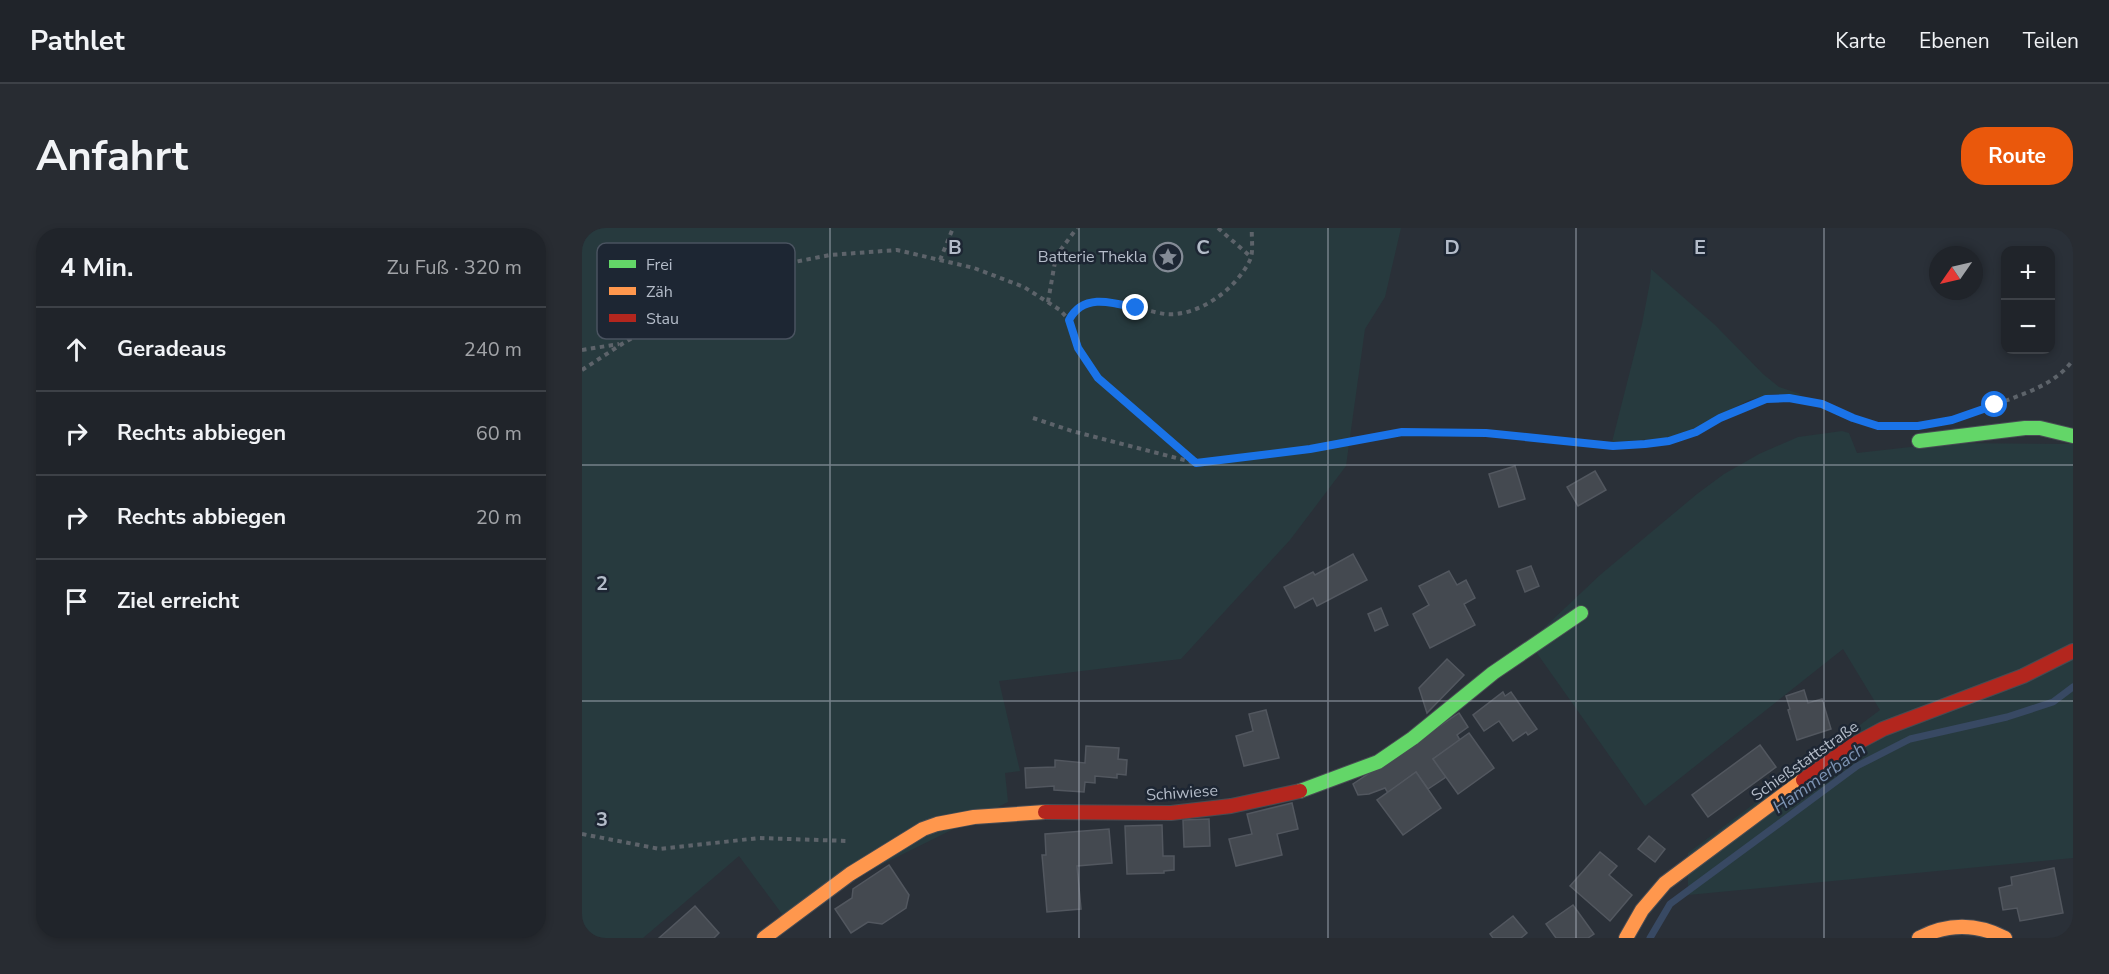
<!DOCTYPE html>
<html lang="de">
<meta charset="utf-8">
<style>
:root{--surface:#20242a;--page:#282c32;--text:#f1f3f6;--muted:#a2a4a8;--line:#3d4147;--accent:#ea580c}
body{margin:0;font-family:"Nunito Sans",sans-serif;background:var(--page);color:var(--text)}
.controls{position:absolute;right:18px;top:18px;display:grid;overflow:hidden;border-radius:12px;box-shadow:0 3px 9px #0003}
.controls button{width:54px;height:54px;display:grid;place-items:center;padding:0;border:0;border-bottom:2px solid var(--line);background:var(--surface);color:var(--text);font:30px sans-serif}
.compass{position:absolute;left:1347px;top:18px;width:54px;height:54px;border-radius:50%;background:var(--surface);box-shadow:0 3px 9px #0003;rotate:236deg}
.stop{position:absolute;width:18px;height:18px;margin:-14px;border:4px solid #1a73e8;border-radius:50%;background:#fff}
.stop.end{background:#1a73e8;border-color:#fff;box-shadow:0 2px 6px #0008}
.list{margin:0;padding:0;list-style:none}
h2{display:flex;justify-content:space-between;align-items:center;height:78px;margin:0;padding:0 24px;font-size:26px}
h2 small{font-size:20px;font-weight:400;color:var(--muted)}
.list li{display:grid;grid-template-columns:39px 1fr auto;gap:18px;align-items:center;box-sizing:border-box;height:84px;padding:0 24px;border-top:2px solid var(--line)}
.list b{display:block;font-size:22px;white-space:nowrap}
.list em{font-size:20px;font-style:normal;color:var(--muted)}
.icon{flex:none;width:33px;height:33px;fill:none;stroke:currentColor;stroke-width:2;stroke-linecap:round;stroke-linejoin:round}
.map{position:relative;flex:none;width:1491px;height:710px;overflow:hidden;border-radius:24px}
header{display:flex;align-items:center;gap:36px;box-sizing:border-box;height:84px;padding:0 30px;background:var(--surface);border-bottom:2px solid var(--line)}
header strong{font-size:28px}
nav{display:flex;gap:33px;margin-inline-start:auto;font-size:21px}
.intro{display:flex;align-items:center;justify-content:space-between;box-sizing:border-box;height:144px;padding:0 36px}
h1{margin:0;font-size:42px}
.button{padding:15px 27px;border-radius:24px;background:var(--accent);color:#fff;font-size:21px;font-weight:700}
main{display:flex;gap:36px;padding:0 36px}
aside{flex:1;background:var(--surface);border-radius:24px;box-shadow:0 3px 9px #0003}
.map>svg:first-child{display:block}
.green{fill:#273a3e}
.lines{fill:none;stroke-linecap:round;stroke-linejoin:round}
.stream{stroke:#384963;stroke-width:7}
.building{fill:#444950;stroke:#52575f;stroke-width:1.5}
.fast-casing{stroke:#484c53;stroke-width:16}
.slow-casing{stroke:#484c53;stroke-width:16}
.jam-casing{stroke:#484c53;stroke-width:16}
.path{stroke:#5d636a;stroke-width:4;stroke-dasharray:4.5 4.5;stroke-linecap:butt}
.fast{stroke:#63d668;stroke-width:14}
.slow{stroke:#ff974d;stroke-width:14}
.jam{stroke:#b3261e;stroke-width:14}
.route{stroke:#1a73e8;stroke-width:8}
.grid{fill:none;stroke:#b4bcc9;stroke-width:1.5;stroke-opacity:0.55}
.labels{text-anchor:middle;dominant-baseline:central;stroke-width:5;stroke-linejoin:round;paint-order:stroke}
.poi-label{font-size:16px;fill:#b4bcc9;stroke:#1d2633;text-anchor:end}
.street-label{font-size:16px;fill:#b4bcc9;stroke:#1d2633}
.water-label{font-size:18px;font-style:italic;fill:#7c92b1;stroke:#1d2633}
.key{fill:#1d2633;stroke:#4a5360;stroke-width:1.5}
.key-label{font-size:16px;fill:#b4bcc9}
.grid-label{font-size:20px;text-anchor:middle;font-weight:bold;fill:#b4bcc9;stroke:#1d2633;stroke-width:5;stroke-linejoin:round;paint-order:stroke}
</style>
<header>
<strong>Pathlet</strong>
<nav><a>Karte</a><a>Ebenen</a><a>Teilen</a></nav>
</header>
<div class="intro"><h1>Anfahrt</h1><a class="button">Route</a></div>
<main>
<aside>
<h2>4 Min.<small>Zu Fuß · 320 m</small></h2>
<ul class="list">
<li><svg class="icon" aria-label="ahead" viewBox="0 0 24 24"><path d="M12 20V5M6 11l6-6 6 6"/></svg><div><b>Geradeaus</b></div><em>240 m</em></li>
<li><svg class="icon" aria-label="right" viewBox="0 0 24 24"><path d="M7 20v-9h11M14 6l5 5-5 5"/></svg><div><b>Rechts abbiegen</b></div><em>60 m</em></li>
<li><svg class="icon" aria-label="right" viewBox="0 0 24 24"><path d="M7 20v-9h11M14 6l5 5-5 5"/></svg><div><b>Rechts abbiegen</b></div><em>20 m</em></li>
<li><svg class="icon" aria-label="arrive" viewBox="0 0 24 24"><path d="M6 21V4h12l-3 4 3 4H6"/></svg><div><b>Ziel erreicht</b></div></li>
</ul>
</aside>
<div class="map">
<svg width="1491" height="710" viewBox="0 0 1491 710">
<rect width="100%" height="100%" fill="#2a3038"/>
<g class="green">
<path d="M0 0H819L803 69 783 101 764 238 708 312 599 431 417 453 438 543 423 545 426 574 200 686 157 628 61 710H0Z"/>
<path d="M1069 41 1133 97 1181 146 1197 159 1221 167 1191 166 1167 172 1113 201 1085 210 1030 214 1060 96 1068 54Z"/>
<path d="M1260 203 1267 205 1275 225 1364 215 1491 216V630L1106 667V625L1298 482 1261 421 1063 578 947 414 1018 347 1115 266 1142 246 1177 226 1216 209Z"/>
</g>
<g class="lines">
<path class="stream" d="M1068 710 1088 676 1275 538 1328 511 1425 489 1471 474 1491 459"/>
</g>
<g class="building">
<path d="M933 238 943 271 917 279 907 246Z"/>
<path d="M1013 243 1024 262 996 278 985 259Z"/>
<path d="M771 326 785 352 735 378 731 370 713 380 702 359 731 344 733 347Z"/>
<path d="M949 338 957 358 943 364 935 343Z"/>
<path d="M867 343 875 357 884 352 893 370 882 376 893 397 848 420 831 386 847 377 837 358Z"/>
<path d="M799 380 806 397 793 403 786 386Z"/>
<path d="M865 431 882 447 845 485 837 460Z"/>
<path d="M1222 462 1226 475 1240 471 1249 501 1215 512 1206 482 1208 481 1204 468Z"/>
<path d="M921 464 923 468 929 464 955 501 946 507 944 504 931 513 917 493 902 503 891 487Z"/>
<path d="M684 482 697 530 662 538 654 508 671 503 667 486Z"/>
<path d="M877 485 886 499 875 507 878 512 851 531 864 549 846 561 834 544 806 565 803 560 787 566 776 567 771 556Z"/>
<path d="M887 505 912 540 876 566 851 531Z"/>
<path d="M1178 517 1194 539 1126 589 1110 567Z"/>
<path d="M504 518 537 520 536 531 545 532 544 547 535 546V550L513 548V555L503 554 502 564 472 562V558L444 560 443 540 473 539V532L503 535Z"/>
<path d="M834 544 859 580 821 607 795 572Z"/>
<path d="M710 575 716 601 695 606 700 627 654 638 647 611 670 606 665 586Z"/>
<path d="M627 591 628 618 602 619 601 592Z"/>
<path d="M580 597 581 628H592V642L582 643V645L545 646 543 598Z"/>
<path d="M527 601 530 635 495 638 499 681 465 684 460 627H464L463 606Z"/>
<path d="M1067 608 1083 621 1073 634 1056 621Z"/>
<path d="M1018 624 1035 638 1027 647 1050 667 1028 693 988 658Z"/>
<path d="M307 637 327 667 324 680 300 696 286 694 269 705 253 681 270 670 271 661Z"/>
<path d="M1472 640 1481 685 1438 693 1435 680 1421 682 1417 660 1430 657 1429 649Z"/>
<path d="M991 677 1012 706 1006 710H974L964 696Z"/>
<path d="M113 678 137 705 132 710H77Z"/>
<path d="M931 688 945 705 939 710H911L908 706Z"/>
</g>
<g class="lines">
<g class="fast-casing">
<g id="fast">
<path d="M1337 213 1443 200H1458L1491 208"/>
<path d="M718 563 796 534 831 510 911 445 999 385"/>
</g>
</g>
<g class="slow-casing">
<g id="slow">
<path d="M182 710 268 646 341 601 355 596 392 589 463 584"/>
<path d="M1044 710 1060 682 1083 655 1221 552"/>
<path d="M1337 710C1366 695 1394 695 1423 710"/>
</g>
</g>
<g class="jam-casing">
<g id="jam">
<path d="M1221 552 1271 517 1301 501 1441 448 1491 423"/>
<path d="M463 584 589 585 649 578 718 563"/>
</g>
</g>
<g class="path">
<path d="M636 0 669 29"/>
<path d="M358 32 371 0"/>
<path d="M466 74 474 28 495 0"/>
<path d="M487 92C505 57 554 82 583 86 617 89 654 61 668 32 672 23 669 9 670 0"/>
<path d="M0 122 37 116"/>
<path d="M0 142 40 116 111 74 187 39 248 27 315 22 392 40 442 59 478 82 487 92 496 120 516 150 614 235 728 221 820 204 904 205 1031 218 1063 216 1087 213 1114 204 1138 190 1184 171 1207 170 1240 176 1271 190 1296 198H1314"/>
<path d="M1423 173C1449 163 1474 155 1491 132"/>
<path d="M451 190 490 203 614 235"/>
<path d="M0 606 78 621 177 610 267 613"/>
</g>
<use href="#fast" class="fast"/>
<use href="#slow" class="slow"/>
<use href="#jam" class="jam"/>
</g>
<g class="lines">
<path class="route" d="M554 80C530 74 501 65 487 92L496 120 516 150 614 235 728 221 820 204 904 205 1031 218 1063 216 1087 213 1114 204 1138 190 1184 171 1207 170 1240 176 1271 190 1296 198H1336L1370 192 1413 177"/>
</g>
<path class="grid" d="M248 0V710M497 0V710M746 0V710M994 0V710M1242 0V710M0 237H1491M0 473H1491"/>
<defs>
<g id="sight-ring" transform="scale(1.5)"><circle r="9.5" fill="#1d2633" stroke="#848b96" stroke-width="1.5"/><path d="M0-6L1.8-2.2L6-1.7L2.9 1.2L3.7 5.4L0 3.3L-3.7 5.4L-2.9 1.2L-6-1.7L-1.8-2.2Z" fill="#848b96"/></g>
</defs>
<g fill-rule="evenodd">
<use href="#sight-ring" x="586" y="29"/>
</g>
<g class="labels">
<g class="poi-label">
<text x="565" y="29">Batterie Thekla</text>
</g>
<g class="street-label">
<text transform="translate(1223 533) rotate(-35)">Schießstattstraße</text>
<text transform="translate(600 565) rotate(-4)">Schiwiese</text>
</g>
<g class="water-label">
<text transform="translate(1237 550) rotate(-35)">Hammerbach</text>
</g>
</g>
<rect x="15" y="15" width="198" height="96" rx="9" class="key"/>
<rect x="27" y="32" width="27" height="8" fill="#63d668"/>
<rect x="27" y="59" width="27" height="8" fill="#ff974d"/>
<rect x="27" y="86" width="27" height="8" fill="#b3261e"/>
<g class="key-label">
<text x="64" y="42">Frei</text>
<text x="64" y="69">Zäh</text>
<text x="64" y="96">Stau</text>
</g>
<g class="grid-label">
<text x="373" y="26">B</text>
<text x="621" y="26">C</text>
<text x="870" y="26">D</text>
<text x="1118" y="26">E</text>
<text x="20" y="362">2</text>
<text x="20" y="598">3</text>
</g>
</svg>
<div class="controls">
<button>+</button>
<button>−</button>
</div>
<svg class="compass" viewBox="-18 -18 36 36"><path d="M0-13l5 13h-10z" fill="#e53935"/><path d="M0 13l5-13h-10z" fill="#a2a4a8"/></svg>
<div class="stop" style="left:1413px;top:177px"></div>
<div class="stop end" style="left:554px;top:80px"></div>
</div>
</main>
